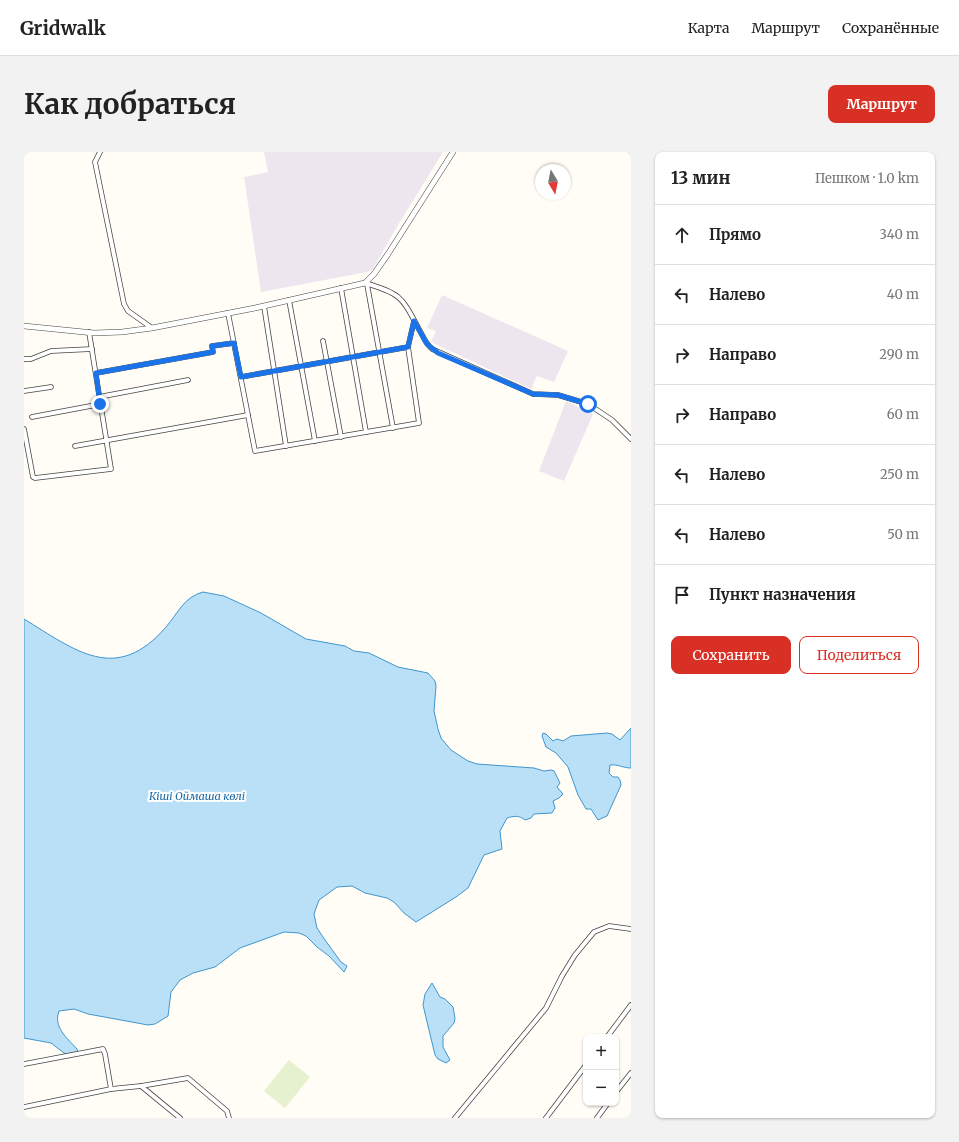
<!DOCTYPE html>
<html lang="ru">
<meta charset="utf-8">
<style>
:root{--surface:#fff;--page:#f2f2f2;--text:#222;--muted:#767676;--line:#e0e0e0;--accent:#d93025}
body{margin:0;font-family:Merriweather,serif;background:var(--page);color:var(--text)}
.controls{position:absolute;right:12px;bottom:12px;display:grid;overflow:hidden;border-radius:8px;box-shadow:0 1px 3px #0004}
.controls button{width:36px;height:36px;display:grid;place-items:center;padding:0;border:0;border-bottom:1px solid var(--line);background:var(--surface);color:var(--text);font:20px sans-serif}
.compass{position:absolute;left:511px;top:12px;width:36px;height:36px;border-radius:50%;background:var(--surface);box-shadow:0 1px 3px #0004;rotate:170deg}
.stop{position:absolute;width:12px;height:12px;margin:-9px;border:3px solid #1a73e8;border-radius:50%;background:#fff}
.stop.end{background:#1a73e8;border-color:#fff;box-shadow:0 1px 4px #0008}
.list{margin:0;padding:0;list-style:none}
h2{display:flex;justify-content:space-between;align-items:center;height:52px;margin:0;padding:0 16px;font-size:17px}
h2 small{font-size:13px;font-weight:400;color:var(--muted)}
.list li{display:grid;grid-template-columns:26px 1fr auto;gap:12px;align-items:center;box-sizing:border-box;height:60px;padding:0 16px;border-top:1px solid var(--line)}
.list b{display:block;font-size:15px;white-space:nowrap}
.list em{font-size:13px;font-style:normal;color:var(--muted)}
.actions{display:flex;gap:8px;padding:12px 16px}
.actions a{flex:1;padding:9px 0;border:1px solid var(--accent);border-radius:8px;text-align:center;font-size:14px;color:var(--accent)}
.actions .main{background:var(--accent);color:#fff}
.icon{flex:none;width:22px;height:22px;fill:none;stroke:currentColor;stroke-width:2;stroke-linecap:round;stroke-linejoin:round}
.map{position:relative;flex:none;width:607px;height:966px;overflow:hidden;border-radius:8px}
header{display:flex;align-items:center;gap:24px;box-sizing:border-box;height:56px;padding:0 20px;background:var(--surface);border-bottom:1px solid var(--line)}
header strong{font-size:19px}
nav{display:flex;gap:22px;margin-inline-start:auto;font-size:14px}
.intro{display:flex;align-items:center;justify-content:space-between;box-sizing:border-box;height:96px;padding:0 24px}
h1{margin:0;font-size:28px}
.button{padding:10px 18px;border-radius:8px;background:var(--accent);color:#fff;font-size:14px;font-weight:700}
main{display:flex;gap:24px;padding:0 24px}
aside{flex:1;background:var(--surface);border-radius:8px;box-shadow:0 1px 3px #0004}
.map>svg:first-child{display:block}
.industrial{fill:#eee6ef}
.pitch{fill:#e6f2cf}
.water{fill:#b9e0f7;stroke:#3f96cf}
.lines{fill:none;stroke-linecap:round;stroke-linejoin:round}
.minor-casing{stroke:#444;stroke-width:5.5}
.tertiary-casing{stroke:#444;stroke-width:6}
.minor{stroke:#fff;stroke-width:4}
.tertiary{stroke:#fff;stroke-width:5}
.route{stroke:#1a73e8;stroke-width:5}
.labels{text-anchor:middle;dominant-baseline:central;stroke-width:4;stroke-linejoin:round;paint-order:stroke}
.water-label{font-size:11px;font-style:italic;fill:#1768a6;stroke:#fff}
</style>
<header>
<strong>Gridwalk</strong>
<nav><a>Карта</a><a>Маршрут</a><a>Сохранённые</a></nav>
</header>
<div class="intro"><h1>Как добраться</h1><a class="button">Маршрут</a></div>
<main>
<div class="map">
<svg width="607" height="966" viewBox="0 0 607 966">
<rect width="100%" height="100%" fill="#fffdf5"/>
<g class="industrial">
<path d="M240 0H419L371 78 349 117 343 120 237 140 220 25 244 20Z"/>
<path d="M418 143 544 199 530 230 513 224 507 237 407 190 412 179 403 176Z"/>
<path d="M542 249 569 262 540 329 515 319Z"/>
</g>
<path class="pitch" d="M265 908 286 925 261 956 240 939Z"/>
<g class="water">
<path d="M179 440 200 444 237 461 282 487 321 494 330 499 345 501 374 515 404 521 411 529 412 534 410 559 414 577 417 586 427 598 444 609 453 612 510 616 520 619 527 618 530 619 536 631 533 635 539 642 535 646 529 649 531 656 528 661 510 662 507 666 501 668C495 663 490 664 483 666L476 679 478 697 460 703 444 736 432 745 392 770 380 761 370 750 363 746 341 741 328 734 313 735 295 748 290 762 293 776 301 788 317 810 323 814 320 820 305 804 293 795 282 784 275 781 260 780 216 796 191 815 169 821 156 828 147 840 144 864 131 872 124 873 64 862 50 857 35 859C29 875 43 886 53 897L54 900 46 903 40 901 27 891 0 886V467C51 498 92 533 142 475 154 461 160 445 179 440Z"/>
<path d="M607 576V616C599 616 594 612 586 613L585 621 589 625H594L596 628 597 633 583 664 574 668 567 657H562L554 643 544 615 532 601 522 595 518 584 519 581 522 582 529 589 533 587 539 589 547 584 583 581 588 582 596 588Z"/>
<path d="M408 831 416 845 421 847 429 855 431 866 430 871 419 884V895L426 908 422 911 414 907 411 903 399 853 401 842Z"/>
</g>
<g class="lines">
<g class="minor-casing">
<g id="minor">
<path d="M76 0 71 10 100 152 104 159 128 176"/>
<path d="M341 131C379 142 378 146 396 179 400 186 402 192 408 197L509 242 534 243 564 252 588 268 607 287"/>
<path d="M343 132 369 276"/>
<path d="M317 136 342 280"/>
<path d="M265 148 291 289"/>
<path d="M240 154 262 294"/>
<path d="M204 161 231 299 395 271 384 195 390 169"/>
<path d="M299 189 317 285"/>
<path d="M0 207H7L27 199 68 197"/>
<path d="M72 221 189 200 188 194 210 191"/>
<path d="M217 225 384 195"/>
<path d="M0 239 27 235"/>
<path d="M75 245 164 228"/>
<path d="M8 265 77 252"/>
<path d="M0 277 9 325 11 326 87 317 65 180"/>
<path d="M51 294 224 263"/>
<path d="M583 885 607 853"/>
<path d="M0 912 79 897 81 902 87 937"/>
<path d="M117 934 156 966"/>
<path d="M592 940 607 921"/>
<path d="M0 955 87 937 117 934 164 926 203 959 205 966"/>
<path d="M431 966 522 856 538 824 551 803 570 780 585 774 607 777"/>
<path d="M522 966 562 913"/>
<path d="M573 966 584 951"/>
</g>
</g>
<g class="tertiary-casing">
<path id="tertiary" d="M0 174 70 181 98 180 128 176 231 156 341 131 350 122 364 102 429 0"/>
</g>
<use href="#minor" class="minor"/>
<use href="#tertiary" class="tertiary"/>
</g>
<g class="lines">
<path class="route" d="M76 252 72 221 189 200 188 194 210 191 217 225 384 195 390 169 403 192 414 201 509 242 534 243 564 252"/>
</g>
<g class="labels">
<g class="water-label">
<text x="173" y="644">Кіші Оймаша көлi</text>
</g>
</g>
</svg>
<div class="controls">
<button>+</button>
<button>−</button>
</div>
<svg class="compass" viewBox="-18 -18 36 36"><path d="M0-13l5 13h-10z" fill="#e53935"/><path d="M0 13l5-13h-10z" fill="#767676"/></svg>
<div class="stop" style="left:564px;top:252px"></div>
<div class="stop end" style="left:76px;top:252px"></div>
</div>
<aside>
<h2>13 мин<small>Пешком · 1.0 km</small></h2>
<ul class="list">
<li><svg class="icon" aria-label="ahead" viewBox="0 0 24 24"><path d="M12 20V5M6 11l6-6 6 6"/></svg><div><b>Прямо</b></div><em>340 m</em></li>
<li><svg class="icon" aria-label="left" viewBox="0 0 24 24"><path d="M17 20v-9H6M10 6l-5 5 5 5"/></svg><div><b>Налево</b></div><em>40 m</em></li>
<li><svg class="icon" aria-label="right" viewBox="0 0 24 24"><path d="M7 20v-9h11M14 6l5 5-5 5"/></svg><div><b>Направо</b></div><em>290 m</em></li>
<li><svg class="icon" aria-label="right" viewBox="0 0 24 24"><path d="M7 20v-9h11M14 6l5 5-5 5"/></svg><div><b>Направо</b></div><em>60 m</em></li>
<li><svg class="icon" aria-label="left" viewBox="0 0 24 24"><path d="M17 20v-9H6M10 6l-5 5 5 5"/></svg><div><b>Налево</b></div><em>250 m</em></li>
<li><svg class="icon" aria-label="left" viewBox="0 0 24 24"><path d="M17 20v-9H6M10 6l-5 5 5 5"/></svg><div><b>Налево</b></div><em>50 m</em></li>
<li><svg class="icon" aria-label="arrive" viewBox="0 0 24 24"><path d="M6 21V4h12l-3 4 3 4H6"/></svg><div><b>Пункт назначения</b></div></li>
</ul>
<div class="actions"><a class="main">Сохранить</a><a>Поделиться</a></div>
</aside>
</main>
